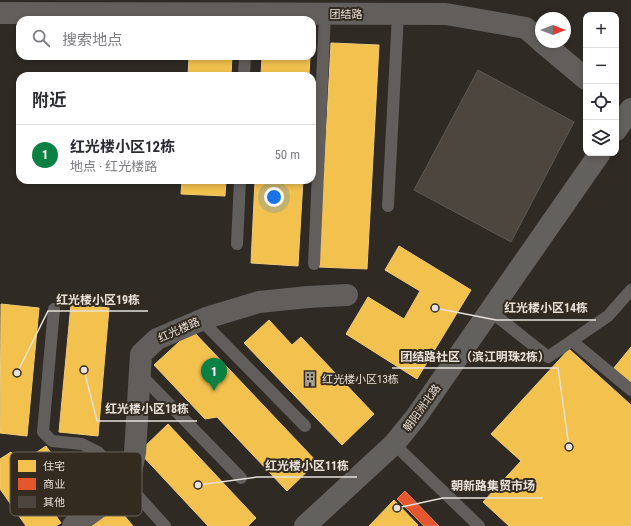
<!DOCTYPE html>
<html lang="zh">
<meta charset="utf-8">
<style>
:root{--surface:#fff;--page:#f7f7f7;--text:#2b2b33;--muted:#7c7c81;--line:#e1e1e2;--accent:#0b8043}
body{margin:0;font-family:"Roboto Condensed","Noto Sans SC",sans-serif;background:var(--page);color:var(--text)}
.controls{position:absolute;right:12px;top:12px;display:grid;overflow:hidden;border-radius:8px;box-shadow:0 2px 6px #0003}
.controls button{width:36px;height:36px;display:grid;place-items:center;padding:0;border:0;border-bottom:1px solid var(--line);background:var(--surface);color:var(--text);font:20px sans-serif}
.compass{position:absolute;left:535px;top:12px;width:36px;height:36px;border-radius:50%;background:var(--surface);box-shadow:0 2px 6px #0003;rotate:90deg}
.you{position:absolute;left:274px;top:197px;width:14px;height:14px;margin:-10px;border:3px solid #fff;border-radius:50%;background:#1a73e8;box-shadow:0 0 0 6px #1a73e833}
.badge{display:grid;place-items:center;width:26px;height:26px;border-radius:50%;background:var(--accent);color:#fff;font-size:13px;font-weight:700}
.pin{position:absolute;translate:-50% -33px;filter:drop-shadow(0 1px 2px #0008)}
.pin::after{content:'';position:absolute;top:21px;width:14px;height:12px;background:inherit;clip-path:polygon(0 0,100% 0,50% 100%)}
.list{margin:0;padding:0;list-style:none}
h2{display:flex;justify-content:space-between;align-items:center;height:52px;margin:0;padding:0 16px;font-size:17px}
h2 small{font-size:13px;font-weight:400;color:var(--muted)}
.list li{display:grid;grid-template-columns:26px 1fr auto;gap:12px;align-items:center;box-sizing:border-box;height:60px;padding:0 16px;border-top:1px solid var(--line)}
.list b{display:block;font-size:15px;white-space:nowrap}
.list p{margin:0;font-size:13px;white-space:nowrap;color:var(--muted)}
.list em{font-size:13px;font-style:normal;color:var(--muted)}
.icon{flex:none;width:22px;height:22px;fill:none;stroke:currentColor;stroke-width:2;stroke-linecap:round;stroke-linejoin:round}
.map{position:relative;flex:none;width:631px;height:526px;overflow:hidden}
.search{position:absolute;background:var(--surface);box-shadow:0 2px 6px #0003;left:16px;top:16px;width:300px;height:44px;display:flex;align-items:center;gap:10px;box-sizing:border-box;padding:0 14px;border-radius:12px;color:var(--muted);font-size:15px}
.panel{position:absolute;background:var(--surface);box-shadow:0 2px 6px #0003;left:16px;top:72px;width:300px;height:112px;border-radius:12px}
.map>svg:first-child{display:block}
.homes{fill:#f2c14e;stroke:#efcb78}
.shops{fill:#e4572e;stroke:#e58062}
.building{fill:#4c463f;stroke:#5c5852}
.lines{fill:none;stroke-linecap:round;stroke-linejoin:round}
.service{stroke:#615e5b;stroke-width:12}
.minor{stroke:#615e5b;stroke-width:22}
.tertiary{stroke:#615e5b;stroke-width:22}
.secondary{stroke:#63615e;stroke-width:22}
.labels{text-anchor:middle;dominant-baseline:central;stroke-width:4;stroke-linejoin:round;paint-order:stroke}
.street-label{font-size:11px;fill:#e7e1da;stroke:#332b20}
.poi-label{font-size:11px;fill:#e7e1da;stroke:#332b20;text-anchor:start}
.key{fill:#332b20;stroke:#696258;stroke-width:1}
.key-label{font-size:11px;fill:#e7e1da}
.leader{fill:none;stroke:#e7e1da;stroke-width:1.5}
.callout-dot{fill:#e7e1da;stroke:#332b20;stroke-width:1.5}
.callout-label{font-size:12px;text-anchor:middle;font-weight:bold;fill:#e7e1da;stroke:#332b20;stroke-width:4;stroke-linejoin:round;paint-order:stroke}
</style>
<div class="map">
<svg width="631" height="526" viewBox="0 0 631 526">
<rect width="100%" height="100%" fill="#2f2a24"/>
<g class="homes">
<path d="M331 43 379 45 367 269 319 267Z"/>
<path d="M189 56H232L231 76H188Z"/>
<path d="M262 56H310L309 76H261Z"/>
<path d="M182 180H226L225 196 181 194Z"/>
<path d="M255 180H303L298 266 251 263Z"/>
<path d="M399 246 471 290 417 379 346 334 368 297 404 319 420 291 385 270Z"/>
<path d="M1 304 39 308 27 436 0 433Z"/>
<path d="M71 304 109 308 98 436 59 432Z"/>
<path d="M269 320 292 345 301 337 374 414 342 445 244 343Z"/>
<path d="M192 330 317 462 287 491 217 417 205 419 154 365Z"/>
<path d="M631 347V383L613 369Z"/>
<path d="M569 349 631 405V526H509L483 502 521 461 491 434Z"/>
<path d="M168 424 256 518 248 526H208L139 452Z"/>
<path d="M46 446 74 486 48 504 61 523 56 526H26L0 489V459L11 452 19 464Z"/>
<path d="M394 500 418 525 417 526H369Z"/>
<path d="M113 502 133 526H85Z"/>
</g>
<path class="shops" d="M405 491 439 526H424L397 499Z"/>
<path class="building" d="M478 70 574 122 511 242 414 190Z"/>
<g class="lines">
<g class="service">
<path d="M244 76 245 56"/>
<path d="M388 206 398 14"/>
<path d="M237 244 240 180"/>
<path d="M314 264 325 14"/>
<path d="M54 309 43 432 52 441 82 444 98 452 165 526"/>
<path d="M490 311 548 357 608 316 631 290"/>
<path d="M201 320 305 426"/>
<path d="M572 341 631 390"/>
<path d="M140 374 241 478"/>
<path d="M394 444 479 526"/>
</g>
<path class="minor" d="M73 526 128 486 135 453 141 354 157 339 206 318 259 302 308 297 347 295"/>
<g class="tertiary">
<path d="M0 13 446 14 526 28 541 41"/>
<path d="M542 42 586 79"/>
</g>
<g class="secondary">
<path d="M616 130 631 109"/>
<path d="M305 526 394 444 416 417 600 153"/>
</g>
</g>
<defs>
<g id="building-bare" transform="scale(1.2)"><path d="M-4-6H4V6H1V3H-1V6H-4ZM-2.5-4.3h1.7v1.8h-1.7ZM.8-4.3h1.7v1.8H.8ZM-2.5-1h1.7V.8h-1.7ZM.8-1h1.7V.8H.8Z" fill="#a7a19a" stroke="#332b20" stroke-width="2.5" paint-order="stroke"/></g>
</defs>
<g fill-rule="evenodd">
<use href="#building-bare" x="310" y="379"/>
</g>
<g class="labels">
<g class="street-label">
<text x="346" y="14">团结路</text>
<text transform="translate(179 330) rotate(-24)">红光楼路</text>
<text transform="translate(422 408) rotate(-54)">朝阳洲北路</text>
</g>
<g class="poi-label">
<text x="322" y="379">红光楼小区13栋</text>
</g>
</g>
<rect x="10" y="452" width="132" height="64" rx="6" class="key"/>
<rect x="18" y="460" width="18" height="12" fill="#f2c14e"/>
<rect x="18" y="478" width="18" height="12" fill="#e4572e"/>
<rect x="18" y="496" width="18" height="12" fill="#4c463f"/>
<g class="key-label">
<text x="43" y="470">住宅</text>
<text x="43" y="488">商业</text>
<text x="43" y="506">其他</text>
</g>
<path class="leader" d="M17 373L48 311H148M435 308L496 320H596M569 447L558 368H392M84 370L97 421H197M198 485L257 477H357M397 508L443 498H543"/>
<g class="callout-dot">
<circle cx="17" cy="373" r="4"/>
<circle cx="435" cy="308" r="4"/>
<circle cx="569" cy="447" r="4"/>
<circle cx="84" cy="370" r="4"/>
<circle cx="198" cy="485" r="4"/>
<circle cx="397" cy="508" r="4"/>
</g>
<g class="callout-label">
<text x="98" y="304">红光楼小区19栋</text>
<text x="546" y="312">红光楼小区14栋</text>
<text x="475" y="361">团结路社区（滨江明珠2栋）</text>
<text x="147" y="413">红光楼小区18栋</text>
<text x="307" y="470">红光楼小区11栋</text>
<text x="493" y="490">朝新路集贸市场</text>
</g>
</svg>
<div class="controls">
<button>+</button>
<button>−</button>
<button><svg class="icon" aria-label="locate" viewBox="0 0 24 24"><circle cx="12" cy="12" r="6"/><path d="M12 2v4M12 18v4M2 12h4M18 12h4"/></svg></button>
<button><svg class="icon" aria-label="layers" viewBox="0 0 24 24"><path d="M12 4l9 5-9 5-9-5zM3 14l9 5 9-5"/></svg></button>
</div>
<svg class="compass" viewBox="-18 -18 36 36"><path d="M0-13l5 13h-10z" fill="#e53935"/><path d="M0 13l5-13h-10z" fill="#7c7c81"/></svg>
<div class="you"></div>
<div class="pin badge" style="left:214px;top:391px">1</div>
<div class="search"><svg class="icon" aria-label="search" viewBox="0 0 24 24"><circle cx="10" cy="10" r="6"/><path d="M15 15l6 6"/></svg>搜索地点</div>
<section class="panel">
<h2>附近<small></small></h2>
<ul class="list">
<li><span class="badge">1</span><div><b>红光楼小区12栋</b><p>地点 · 红光楼路</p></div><em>50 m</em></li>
</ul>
</section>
</div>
